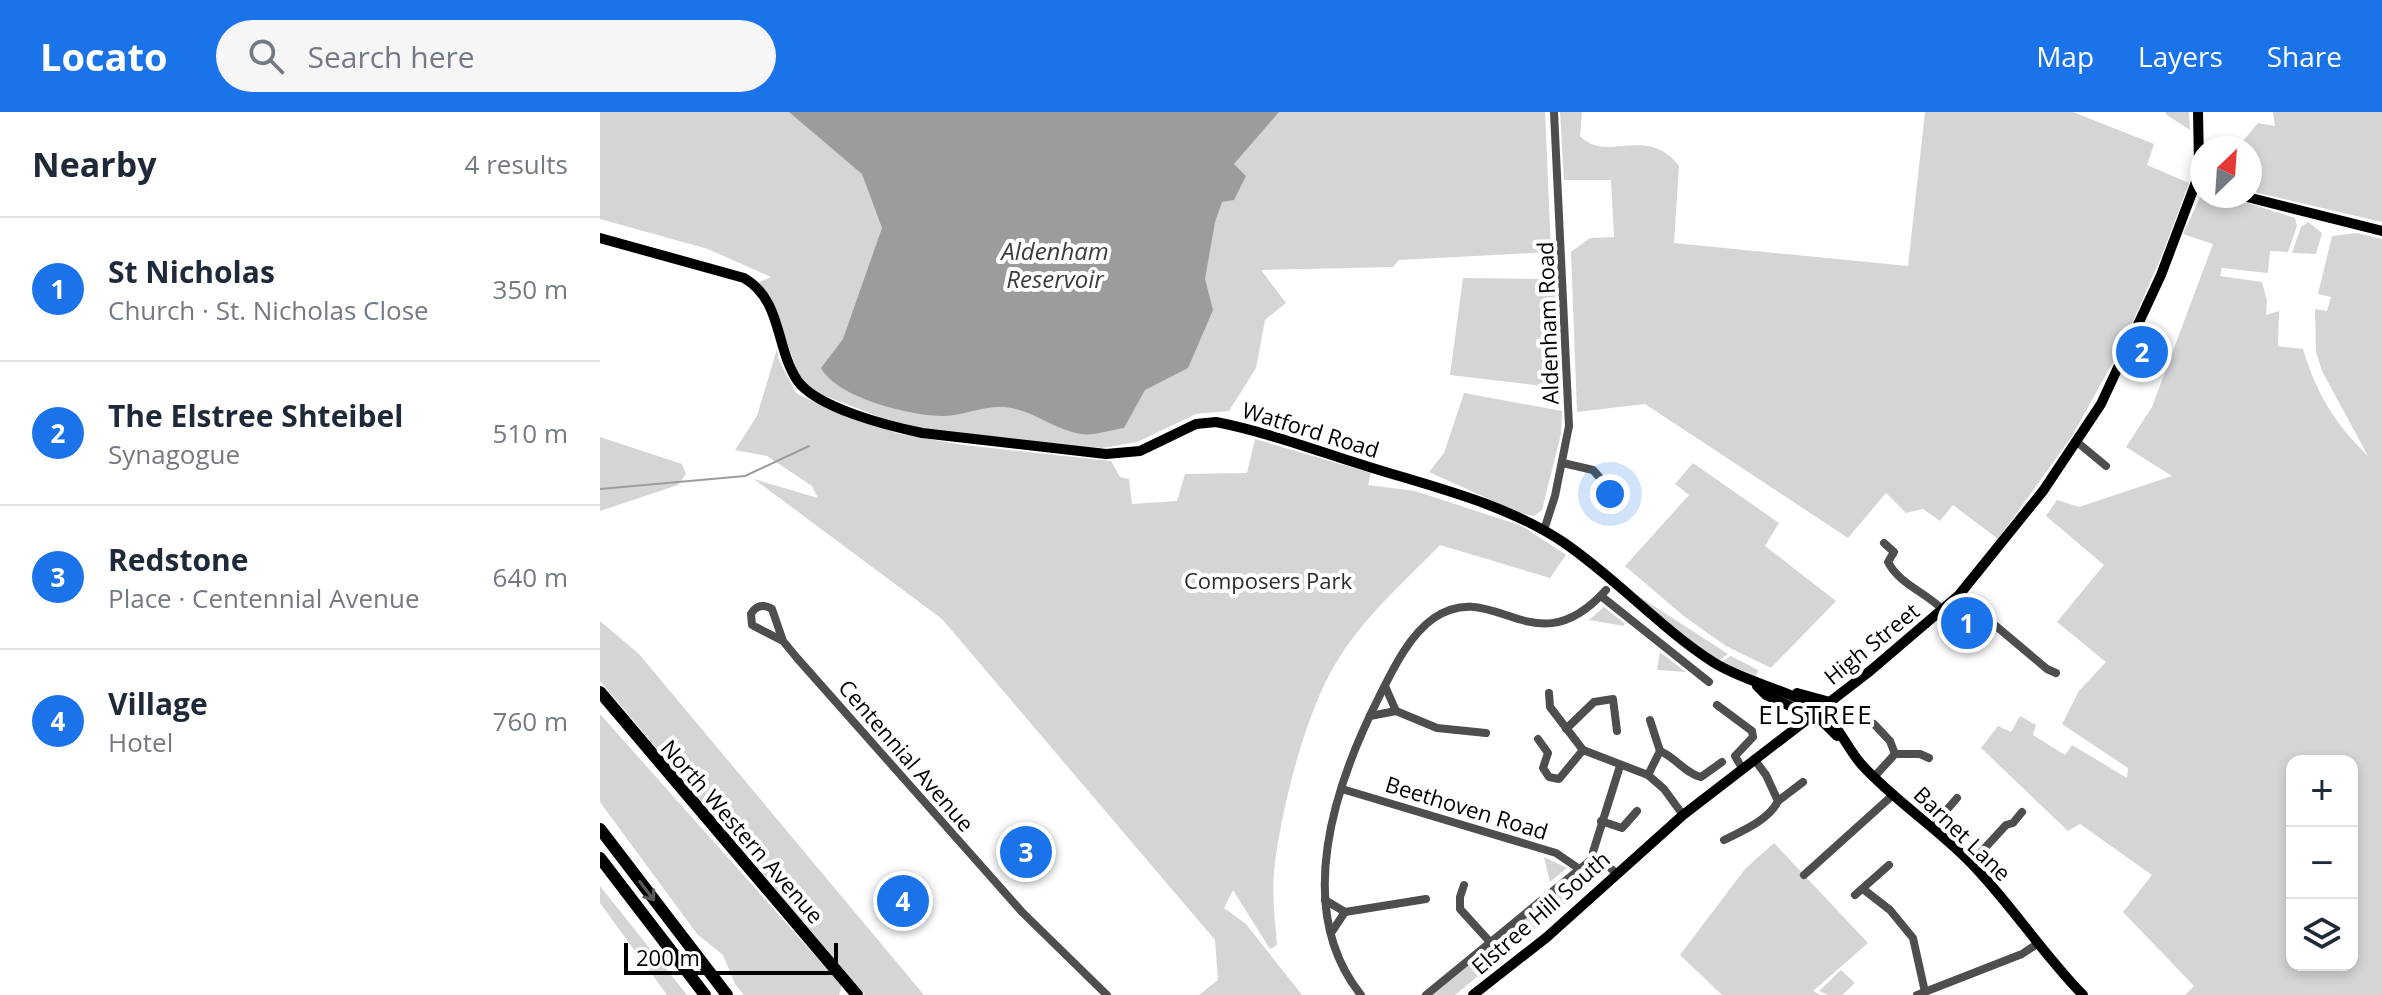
<!DOCTYPE html>
<meta charset="utf-8">
<style>
:root{--surface:#fff;--page:#f6f6f7;--text:#1f2937;--muted:#747a83;--line:#e0e1e3;--accent:#1a73e8}
body{margin:0;font-family:"Open Sans",sans-serif;background:var(--page);color:var(--text)}
.controls{position:absolute;right:24px;bottom:24px;display:grid;overflow:hidden;border-radius:16px;box-shadow:0 4px 12px #0003}
.controls button{width:72px;height:72px;display:grid;place-items:center;padding:0;border:0;border-bottom:2px solid var(--line);background:var(--surface);color:var(--text);font:40px sans-serif}
.compass{position:absolute;left:1590px;top:24px;width:72px;height:72px;border-radius:50%;background:var(--surface);box-shadow:0 4px 12px #0003;rotate:25deg}
.scale{position:absolute;left:24px;bottom:20px;width:214px;box-sizing:border-box;padding-left:8px;border:4px solid #000;border-top:0;font-size:22px;line-height:28px;white-space:nowrap;color:#000;-webkit-text-stroke:6px #fff;paint-order:stroke}
.you{position:absolute;left:1010px;top:382px;width:28px;height:28px;margin:-20px;border:6px solid #fff;border-radius:50%;background:#1a73e8;box-shadow:0 0 0 12px #1a73e833}
.badge{display:grid;place-items:center;width:52px;height:52px;border-radius:50%;background:var(--accent);color:#fff;font-size:26px;font-weight:700}
.pin{position:absolute;translate:-50% -50%;border:4px solid #fff;box-shadow:0 2px 8px #0006}
.list{margin:0;padding:0;list-style:none}
h2{display:flex;justify-content:space-between;align-items:center;height:104px;margin:0;padding:0 32px;font-size:34px}
h2 small{font-size:26px;font-weight:400;color:var(--muted)}
.list li{display:grid;grid-template-columns:52px 1fr auto;gap:24px;align-items:center;box-sizing:border-box;height:144px;padding:0 32px;border-top:2px solid var(--line)}
.list b{display:block;font-size:30px;white-space:nowrap}
.list p{margin:0;font-size:26px;white-space:nowrap;color:var(--muted)}
.list em{font-size:26px;font-style:normal;color:var(--muted)}
.icon{flex:none;width:44px;height:44px;fill:none;stroke:currentColor;stroke-width:2;stroke-linecap:round;stroke-linejoin:round}
.map{position:relative;flex:none;width:1782px;height:883px;overflow:hidden}
header{display:flex;align-items:center;gap:48px;box-sizing:border-box;height:112px;padding:0 40px;background:var(--accent);color:#fff}
header strong{font-size:38px}
nav{display:flex;gap:44px;margin-inline-start:auto;font-size:28px}
.search{width:560px;height:72px;background:var(--page);display:flex;align-items:center;gap:20px;box-sizing:border-box;padding:0 28px;border-radius:44px;color:var(--muted);font-size:30px}
main{display:flex}
aside{flex:1;background:var(--surface)}
.map>svg:first-child{display:block}
.green{fill:#d5d5d5;fill-rule:evenodd}
.water{fill:#9c9c9c}
.lines{fill:none;stroke-linecap:round;stroke-linejoin:round}
.stream{stroke:#9c9c9c;stroke-width:2}
.minor{stroke:#4e4e4e;stroke-width:8}
.major{stroke:#000;stroke-width:10}
.highway{stroke:#000;stroke-width:12}
.oneway{stroke:#595959}
.labels{text-anchor:middle;dominant-baseline:central;stroke-width:8;stroke-linejoin:round;paint-order:stroke}
.street-label{font-size:22px;fill:#000;stroke:#fff}
.park-label{font-size:22px;fill:#2c2c2c;stroke:#fff}
.water-label{font-size:24px;font-style:italic;fill:#3d3d3d;stroke:#fff}
.quarter-label{font-size:26px;letter-spacing:2px;fill:#000;stroke:#fff}
</style>
<header>
<strong>Locato</strong>
<div class="search"><svg class="icon" aria-label="search" viewBox="0 0 24 24"><circle cx="10" cy="10" r="6"/><path d="M15 15l6 6"/></svg>Search here</div>
<nav><a>Map</a><a>Layers</a><a>Share</a></nav>
</header>
<main>
<aside>
<h2>Nearby<small>4 results</small></h2>
<ul class="list">
<li><span class="badge">1</span><div><b>St Nicholas</b><p>Church · St. Nicholas Close</p></div><em>350 m</em></li>
<li><span class="badge">2</span><div><b>The Elstree Shteibel</b><p>Synagogue</p></div><em>510 m</em></li>
<li><span class="badge">3</span><div><b>Redstone</b><p>Place · Centennial Avenue</p></div><em>640 m</em></li>
<li><span class="badge">4</span><div><b>Village</b><p>Hotel</p></div><em>760 m</em></li>
</ul>
</aside>
<div class="map">
<svg width="1782" height="883" viewBox="0 0 1782 883">
<rect width="100%" height="100%" fill="#fff"/>
<g class="green">
<path d="M0 0H945L951 140 799 148 793 155 661 158 686 191 665 208 656 256 629 299 596 302 537 330 502 336 344 320 298 312 215 280 199 264 172 188 159 170 171 165 108 137 0 107Z"/>
<path d="M960 0H982L980 24C1006 52 1047 12 1079 54L1074 131 1308 154 1325 0H1473L1554 32 1547 53 1589 71 1562 143 1522 234 1472 324 1398 427 1353 393 1340 409 1323 397 1306 401 1286 381 1248 426 1045 292 977 300 971 140 990 126 1014 125 1011 68H964Z"/>
<path d="M1565 0H1589L1590 18 1567 3Z"/>
<path d="M1673 0H1782V110L1650 79V36H1637L1658 11 1675 14Z"/>
<path d="M1602 81V84H1625L1695 106 1697 114 1688 140 1670 139 1668 161 1622 156 1620 164 1662 170 1667 189 1666 203 1679 199 1678 234 1703 237C1716 281 1735 312 1768 344L1722 259 1716 240 1715 197 1727 199 1731 185 1718 182 1732 124 1757 121 1782 127V883H1585L1594 874 1523 800 1552 763 1480 712 1468 719 1381 636 1398 614 1411 620 1420 604 1436 613 1433 623 1465 643 1472 633 1527 666 1528 656 1462 612 1479 579 1506 550 1457 510 1504 453 1446 404 1457 388 1479 395 1572 364 1526 335 1552 295 1613 132 1583 122ZM1692 649H1752V853H1692Z"/>
<path d="M1708 110 1722 121 1716 142 1692 141 1701 115Z"/>
<path d="M863 166 954 167 961 276 850 263Z"/>
<path d="M177 237 179 248 196 281 232 299 300 322 363 333 511 349 520 365 529 367 532 392 577 389 585 362 647 361 655 327 771 361 768 373 815 379 922 414 966 443 950 466 840 433C805 469 766 503 739 546 706 597 680 700 674 760 672 784 675 809 677 833L670 837 633 778 624 796 646 812 702 883H599L618 868 615 828 342 507 154 367 218 386 212 374 167 344 135 338 157 304Z"/>
<path d="M864 281 962 299 961 322 942 398 934 404 920 401 829 360 844 341Z"/>
<path d="M0 325 82 352 86 362 78 373 0 399Z"/>
<path d="M1093 351 1179 411 1165 434 1236 489 1171 556 1126 534 1085 505 1025 454 1089 383 1075 372Z"/>
<path d="M1040 485 1128 542 1118 549 1053 501Z"/>
<path d="M1004 495 1024 511V514L989 508Z"/>
<path d="M0 509 39 542 324 883H265L0 569Z"/>
<path d="M1060 540 1086 560 1057 558Z"/>
<path d="M1131 544 1158 558 1156 564 1121 550Z"/>
<path d="M0 602 242 874 239 883H144L135 872 123 843 97 822 0 690Z"/>
<path d="M1174 731 1268 831 1213 879 1220 883H1122L1080 843 1145 757Z"/>
<path d="M944 745 967 756 950 770Z"/>
<path d="M993 751 1006 758 855 883H830Z"/>
<path d="M0 774 87 883H67L0 791Z"/>
<path d="M1241 858 1255 871 1242 883H1228L1219 879Z"/>
</g>
<path class="water" d="M189 0H679L634 52 646 64 634 88 622 90 615 110 605 167 613 198 588 256 545 278 524 316C511 318 493 324 481 322 455 318 431 297 405 295 384 293 364 304 344 304 311 304 237 286 221 256L243 227 282 116 262 62Z"/>
<g class="lines">
<path class="stream" d="M0 377 145 364 209 334"/>
<g class="minor">
<path d="M1477 330 1506 354"/>
<path d="M963 351 993 358 1015 383"/>
<path d="M944 418 955 384 969 314 954 0"/>
<path d="M1284 431 1294 440 1288 450C1299 472 1327 481 1343 498"/>
<path d="M1359 483 1447 557 1456 561"/>
<path d="M1001 484 1109 570"/>
<path d="M183 529 152 513 151 502C156 493 164 492 172 497L183 529 197 546 422 800 507 883"/>
<path d="M785 574 796 599"/>
<path d="M949 581 950 595 983 638 1048 663 1064 677 1083 703"/>
<path d="M1117 593 1152 619 1153 625 1135 644 1142 656"/>
<path d="M770 604 796 599 837 616 886 621"/>
<path d="M1274 612 1290 629 1295 642"/>
<path d="M966 617 994 590 1013 587 1017 619"/>
<path d="M938 627 948 641 943 656 949 665 959 667 983 638"/>
<path d="M1060 639C1075 645 1086 662 1101 665L1122 650"/>
<path d="M1048 663 1060 639 1050 608"/>
<path d="M1274 665 1295 642H1320L1329 646"/>
<path d="M742 677 956 741 978 756"/>
<path d="M1178 689 1203 670"/>
<path d="M1001 709 1022 716 1037 699"/>
<path d="M1332 715 1357 686"/>
<path d="M1124 728C1142 719 1169 708 1178 689L1166 663 1154 647"/>
<path d="M993 740 1020 654"/>
<path d="M1371 751 1406 713 1413 711 1422 700"/>
<path d="M1204 763 1294 682"/>
<path d="M864 773 860 785V797L891 831"/>
<path d="M1263 777 1290 798 1313 826 1325 880"/>
<path d="M1255 783 1289 753"/>
<path d="M725 788 745 800 826 787"/>
<path d="M731 821 745 800"/>
<path d="M761 883C692 797 735 672 779 585 792 559 809 523 834 506 895 464 934 558 1006 478"/>
<path d="M826 883 992 747 1001 748 1016 761"/>
<path d="M1317 883 1422 842 1437 832"/>
</g>
<g class="major">
<path d="M1643 84 1782 119"/>
<path d="M0 126 144 166C182 188 175 234 197 268 216 296 289 314 322 321L506 342 540 339 596 312 616 310C667 320 717 339 766 354 833 375 904 391 963 430 1016 466 1059 515 1113 550 1147 572 1199 579 1227 605 1240 617 1249 639 1262 653 1295 689 1336 715 1370 750 1411 792 1442 841 1483 883"/>
<path d="M1157 574 1166 583 1222 609 1237 624"/>
<path d="M1197 581 1230 590"/>
<path d="M873 883 947 825 1083 703 1270 559 1359 483 1443 379 1501 292 1561 163 1596 70 1599 52 1598 0"/>
</g>
<g class="highway">
<path d="M0 580 257 883"/>
<path d="M0 717 127 883"/>
<path d="M0 746 105 883"/>
</g>
</g>
<defs><path id="oneway-shaft" d="M-6 0H5M1.5-3L5.5 0L1.5 3" fill="none" stroke-width="1.6" stroke-linecap="round" stroke-linejoin="round" transform="scale(2)"/></defs>
<use class="oneway" href="#oneway-shaft" transform="translate(47 779) rotate(53)"/>
<g class="labels">
<g class="street-label">
<text transform="translate(947 211) rotate(-92)">Aldenham Road</text>
<text transform="translate(711 317) rotate(17)">Watford Road</text>
<text transform="translate(1271 531) rotate(-39)">High Street</text>
<text transform="translate(307 643) rotate(49)">Centennial Avenue</text>
<text transform="translate(867 695) rotate(17)">Beethoven Road</text>
<text transform="translate(143 719) rotate(49)">North Western Avenue</text>
<text transform="translate(1363 721) rotate(44)">Barnet Lane</text>
<text transform="translate(940 800) rotate(-41)">Elstree Hill South</text>
</g>
<g class="park-label">
<text x="668" y="468">Composers Park</text>
</g>
<g class="water-label">
<text x="455" y="138">Aldenham<tspan x="455" dy="28">Reservoir</tspan></text>
</g>
<g class="quarter-label">
<text x="1216" y="602">ELSTREE</text>
</g>
</g>
</svg>
<div class="controls">
<button>+</button>
<button>−</button>
<button><svg class="icon" aria-label="layers" viewBox="0 0 24 24"><path d="M12 4l9 5-9 5-9-5zM3 14l9 5 9-5"/></svg></button>
</div>
<svg class="compass" viewBox="-18 -18 36 36"><path d="M0-13l5 13h-10z" fill="#e53935"/><path d="M0 13l5-13h-10z" fill="#747a83"/></svg>
<div class="scale">200 m</div>
<div class="you"></div>
<div class="pin badge" style="left:1367px;top:511px">1</div>
<div class="pin badge" style="left:1542px;top:240px">2</div>
<div class="pin badge" style="left:426px;top:740px">3</div>
<div class="pin badge" style="left:303px;top:789px">4</div>
</div>
</main>
